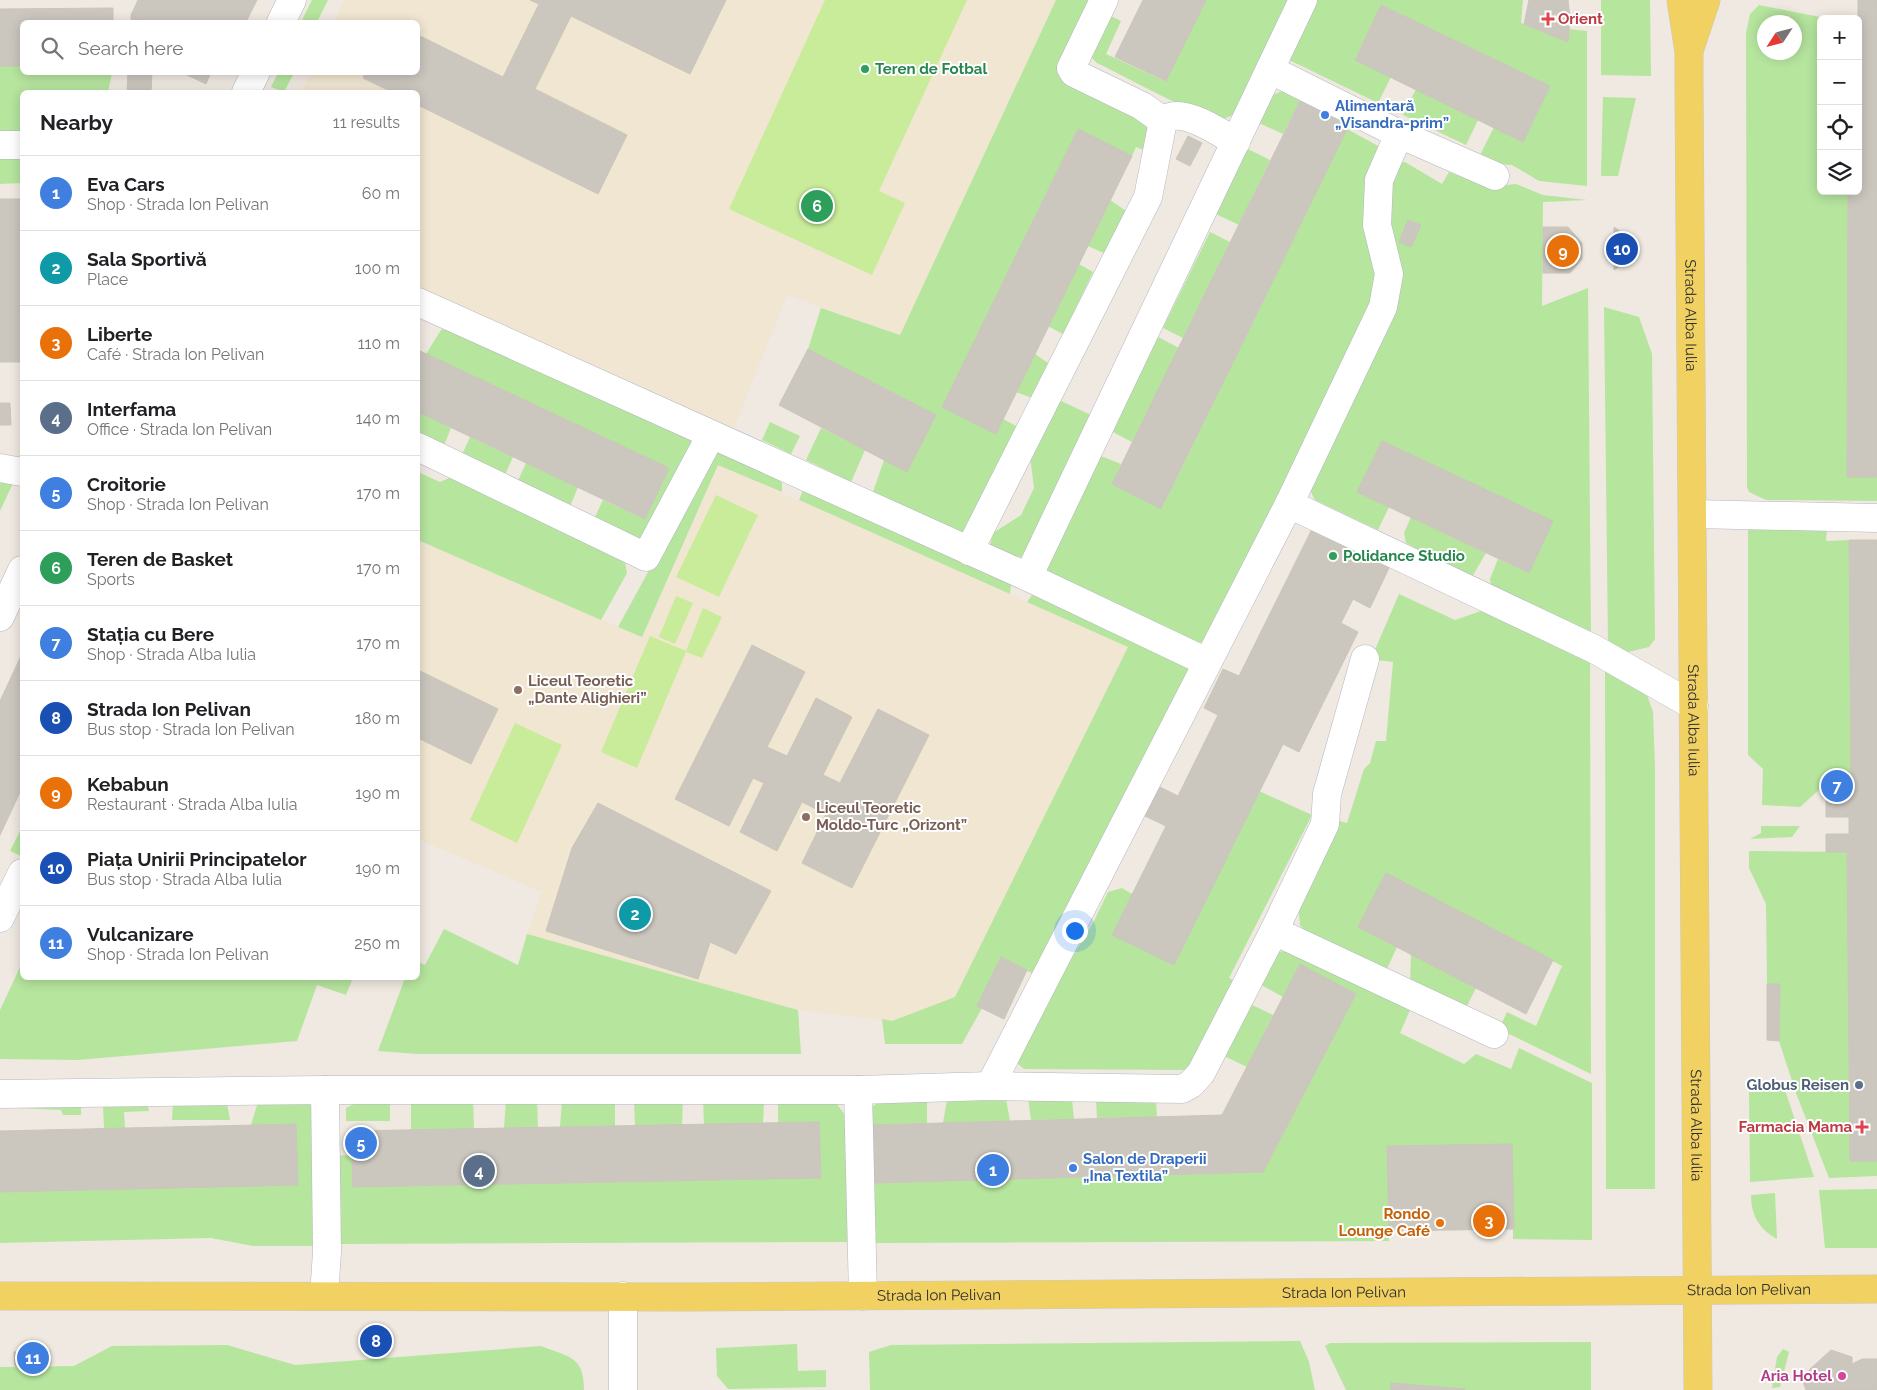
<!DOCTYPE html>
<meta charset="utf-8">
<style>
:root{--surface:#fff;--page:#f2f2f2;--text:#202124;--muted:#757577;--line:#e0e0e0;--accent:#111827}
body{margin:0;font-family:Raleway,sans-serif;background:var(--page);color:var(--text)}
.controls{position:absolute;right:15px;top:15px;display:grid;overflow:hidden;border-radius:8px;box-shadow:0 2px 12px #0003}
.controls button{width:45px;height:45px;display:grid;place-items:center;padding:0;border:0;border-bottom:1px solid var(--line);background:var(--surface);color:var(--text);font:25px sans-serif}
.compass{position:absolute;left:1757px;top:15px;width:45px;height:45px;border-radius:50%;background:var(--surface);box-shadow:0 2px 12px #0003;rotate:234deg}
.you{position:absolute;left:1074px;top:930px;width:18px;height:18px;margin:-12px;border:4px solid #fff;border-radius:50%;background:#1a73e8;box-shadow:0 0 0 8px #1a73e833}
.badge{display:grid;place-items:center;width:32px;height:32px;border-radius:50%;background:var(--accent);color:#fff;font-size:16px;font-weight:700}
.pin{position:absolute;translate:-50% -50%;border:2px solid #fff;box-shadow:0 1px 5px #0006}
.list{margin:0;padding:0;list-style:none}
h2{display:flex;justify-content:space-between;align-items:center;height:65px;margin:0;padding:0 20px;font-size:21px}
h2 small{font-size:16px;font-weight:400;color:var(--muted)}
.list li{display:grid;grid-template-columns:32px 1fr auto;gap:15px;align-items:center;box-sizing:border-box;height:75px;padding:0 20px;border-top:1px solid var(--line)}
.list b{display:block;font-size:19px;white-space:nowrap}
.list p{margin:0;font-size:16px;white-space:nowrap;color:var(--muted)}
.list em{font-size:16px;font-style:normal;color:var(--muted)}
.icon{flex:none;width:28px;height:28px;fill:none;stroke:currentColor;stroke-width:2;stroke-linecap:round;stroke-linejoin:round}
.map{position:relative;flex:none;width:1877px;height:1390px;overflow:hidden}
.search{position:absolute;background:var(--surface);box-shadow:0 2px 12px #0003;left:20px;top:20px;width:400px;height:55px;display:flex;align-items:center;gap:12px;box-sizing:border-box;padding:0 18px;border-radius:8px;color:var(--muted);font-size:19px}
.panel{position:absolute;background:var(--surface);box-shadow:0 2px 12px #0003;left:20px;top:90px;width:400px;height:890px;border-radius:8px}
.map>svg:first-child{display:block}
.education{fill:#f0e6d1}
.green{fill:#b6e59e;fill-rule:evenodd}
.pitch{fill:#c9ec9a}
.building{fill:#cbc7bf;stroke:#cbc5ba}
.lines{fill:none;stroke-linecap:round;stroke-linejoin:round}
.minor-casing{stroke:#b4b7c1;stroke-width:29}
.major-casing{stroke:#c9c9c9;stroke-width:29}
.minor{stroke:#fff;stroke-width:28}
.major{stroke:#f2d163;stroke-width:28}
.health-dot{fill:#e0444e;stroke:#fff;stroke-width:2}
.leisure-dot{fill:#2e9e5b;stroke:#fff;stroke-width:2}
.shop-dot{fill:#3f7fe0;stroke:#fff;stroke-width:2}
.education-dot{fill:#8d6e63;stroke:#fff;stroke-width:2}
.service-dot{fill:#5c6f8a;stroke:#fff;stroke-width:2}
.food-dot{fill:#e8710a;stroke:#fff;stroke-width:2}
.hotel-dot{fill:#d1479c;stroke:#fff;stroke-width:2}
.labels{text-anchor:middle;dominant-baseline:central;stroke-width:4;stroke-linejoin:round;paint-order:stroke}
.health-label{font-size:15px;font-weight:bold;fill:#be3a42;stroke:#fff;text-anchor:start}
.leisure-label{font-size:15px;font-weight:bold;fill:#27864d;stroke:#fff;text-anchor:start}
.shop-label{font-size:15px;font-weight:bold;fill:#366cbe;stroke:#fff;text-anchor:start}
.street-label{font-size:15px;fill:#2e2e2e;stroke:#fff}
.education-label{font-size:15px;font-weight:bold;fill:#785e54;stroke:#fff;text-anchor:start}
.service-label{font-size:15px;font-weight:bold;fill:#4e5e75;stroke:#fff;text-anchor:end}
.food-label{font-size:15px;font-weight:bold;fill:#c56008;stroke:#fff;text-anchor:end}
.hotel-label{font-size:15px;font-weight:bold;fill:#b23c85;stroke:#fff;text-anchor:end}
</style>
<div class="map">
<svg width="1877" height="1390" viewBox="0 0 1877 1390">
<rect width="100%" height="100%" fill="#efe9e1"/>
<g class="education">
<path d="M344 0H1056L900 335 787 295 734 428 418 287V92H301L310 73 418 72V22H334Z"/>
<path d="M719 465 1128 647 955 997 892 1021 798 1010 527 934 542 892 418 839V540L642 637Z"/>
</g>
<g class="green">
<path d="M312 0H328L317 22H301Z"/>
<path d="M1056 0H1096L1062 71 1150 124 1144 150 1136 147 1132 156 1078 129 942 407 996 434 1003 419 1018 427 971 526 962 532 873 492 884 460 907 471 936 415 808 349 821 308 900 335Z"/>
<path d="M1206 0H1291L1240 107C1235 112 1232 117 1225 118 1201 120 1123 75 1097 63L1091 57 1105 13 1121 21 1106 54 1165 81Z"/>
<path d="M1311 0H1523L1521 23 1568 41 1569 29 1587 31V186L1539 181 1512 165 1476 163 1494 127 1523 141 1550 86 1381 5 1355 59 1391 77 1378 103 1285 58Z"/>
<path d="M1601 0H1650L1651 76 1601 75Z"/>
<path d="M1759 5 1830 19H1821V191H1848L1847 477H1877V501L1766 500 1749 492 1747 487 1746 33 1750 14ZM1764 22H1794V52H1764Z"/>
<path d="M0 66H22V72L112 73 108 92H22V132H0Z"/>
<path d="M278 73H294L284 92 271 87Z"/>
<path d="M1416 89 1478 120 1466 145 1403 115Z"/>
<path d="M1282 91 1302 97 1283 134 1259 123 1273 95Z"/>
<path d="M1603 97 1636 98 1618 176H1601Z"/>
<path d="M1347 129 1378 146 1382 151 1378 295 1207 642 1198 643 1059 582 1045 570 1096 454 1121 464 1112 484 1162 508Z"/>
<path d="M1248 149 1270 160 1239 225 1216 214Z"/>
<path d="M0 157H22V183L0 184Z"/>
<path d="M1405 162 1442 184 1449 172 1487 187 1516 184 1543 195 1587 200 1543 202 1542 306 1588 288 1591 638 1492 590 1490 579 1498 559 1529 573 1382 441 1358 492 1389 507 1378 530 1315 500 1309 488 1391 320 1385 204 1397 163Z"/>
<path d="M1110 200 1126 211 1106 254 1088 246Z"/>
<path d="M1210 232 1230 242 1183 338 1163 328Z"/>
<path d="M1079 264 1093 272 1063 334 1048 326Z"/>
<path d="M1604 307 1639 317 1652 354 1655 639 1649 647 1628 652 1608 645Z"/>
<path d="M450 328 688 435 694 446 645 541 594 519 603 500 645 519 669 468 426 354 441 330Z"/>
<path d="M1158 337 1179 348 1132 442 1111 431Z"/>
<path d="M1035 354 1048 363 1032 398 1016 392Z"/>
<path d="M1057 399 1095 417 1024 555 1015 560 990 546 993 533 1021 515 1034 488 1030 456Z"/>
<path d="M418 412 451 428 443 448 418 436Z"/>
<path d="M770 422 800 436 791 454 762 440Z"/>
<path d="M821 428 865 450 851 482 806 460Z"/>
<path d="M470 437 513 457 504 477 461 457Z"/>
<path d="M717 446 778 475 782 484V492L718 465 642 637 618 627Z"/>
<path d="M526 463 578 487 569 509 517 483Z"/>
<path d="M418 472 440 482 458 474 625 562 627 573 601 620 418 540Z"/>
<path d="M0 476 15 479 0 511Z"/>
<path d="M806 483 1007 580 1011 585 1010 594 799 500Z"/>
<path d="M1411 517 1486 553 1472 577 1406 543 1404 533Z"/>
<path d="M1758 525 1827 526 1826 541 1849 540 1851 778H1832L1826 789H1820L1800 807 1762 805 1763 769 1748 755V530Z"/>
<path d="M1040 594 1195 666 1037 976 1001 957 982 1008 962 1044H885L882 1019 892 1021 955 997 1128 647 1027 602 1032 595Z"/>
<path d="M1399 594 1455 620 1487 609 1590 657 1591 1074 1499 1029 1507 1012 1536 1026 1562 966 1386 874 1397 947 1386 971 1308 934 1300 925 1298 902 1336 820 1347 823 1364 769 1370 763 1376 741H1386L1393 662 1371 659Z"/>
<path d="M1605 665 1647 695 1653 712 1655 767V1189H1606Z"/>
<path d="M1259 791 1312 815 1229 978 1236 982 1201 1055 1186 1070 1024 1069 1018 1064 1016 1051 1022 1039 1093 923 1108 892 1122 888 1132 894Z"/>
<path d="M1761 826H1800L1792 837 1750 839 1761 833Z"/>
<path d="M22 827V852L21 856 10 851Z"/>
<path d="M1749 851 1847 852 1850 1161H1877V1176L1829 1178 1796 1093 1779 1041 1767 984 1766 904 1749 868Z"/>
<path d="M444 929 518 965 527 934 798 1010 801 1054H417L378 1051 405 978H418V962L425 965Z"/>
<path d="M1290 951 1410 1010 1400 1033 1464 1064 1476 1054 1511 1069 1519 1048 1592 1083V1240L1513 1239 1512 1144 1388 1146 1389 1241 869 1243 873 1183 1263 1172 1356 994 1300 964 1283 997 1256 982 1276 952Z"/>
<path d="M1411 954 1476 988 1464 1012 1410 986Z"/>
<path d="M22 963V978H353L346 995 317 985 297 1041 78 1060 0 1059V1010Z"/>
<path d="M1246 1002 1273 1015 1247 1067 1222 1055Z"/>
<path d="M1749 1090H1785L1814 1177 1750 1182Z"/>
<path d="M683 1098 682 1125 635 1126 634 1100Z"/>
<path d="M1028 1098 1072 1100 1074 1119 1031 1120Z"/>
<path d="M703 1099 764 1101 763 1124 704 1125Z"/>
<path d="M1006 1099 1010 1121 943 1123 947 1100Z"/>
<path d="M1096 1099 1156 1100 1157 1117 1097 1118Z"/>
<path d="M411 1100H473L474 1129 411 1130Z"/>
<path d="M506 1100H537L538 1128H504Z"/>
<path d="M562 1100H615V1126L560 1127Z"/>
<path d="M834 1100 845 1115 846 1125 847 1242 337 1244 338 1155 352 1156 353 1187 821 1178 819 1123H778V1102Z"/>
<path d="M898 1100H927V1123L871 1125 870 1109 877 1103Z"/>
<path d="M19 1102 81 1103V1115H63L61 1110 18 1108Z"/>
<path d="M147 1102 149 1111 124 1112 125 1128H104L103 1104Z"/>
<path d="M258 1102 303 1103 310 1105 315 1111 318 1246H253L211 1238 0 1243V1192L298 1184 296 1124 251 1125Z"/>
<path d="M358 1102H390V1121H346V1108Z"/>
<path d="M173 1103 227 1104 230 1120H172Z"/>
<path d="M1877 1189V1248H1825L1819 1190Z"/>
<path d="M1775 1193 1777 1239C1759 1229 1751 1215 1751 1195Z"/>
<path d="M1300 1341 1309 1362 1315 1390H870L869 1352 891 1345Z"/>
<path d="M1591 1342V1390H1346L1325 1346 1330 1343Z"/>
<path d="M797 1344 798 1371 826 1370V1387L728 1389 717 1376 716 1348Z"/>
<path d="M227 1345 295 1365 541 1346C569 1357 584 1356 584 1390H0V1367L74 1366 112 1346Z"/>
<path d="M1783 1349 1789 1352 1780 1387 1772 1388 1777 1357Z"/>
</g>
<g class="pitch">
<path d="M825 0H967L879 191 905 203 872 275 729 209Z"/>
<path d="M716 495 758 515 719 597 676 577Z"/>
<path d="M676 596 693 603 675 644 659 637Z"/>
<path d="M703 608 722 617 702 658 686 652 637 768 601 752 650 636 686 651Z"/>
<path d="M515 723 562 745 517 843 470 820Z"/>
</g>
<g class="building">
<path d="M138 0H257L246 22H147L131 15Z"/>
<path d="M530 0H726L690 74 571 16 535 89 627 135 598 194 418 105V92H392L363 78 366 72H418V35L503 77 539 4Z"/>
<path d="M1143 0H1206L1166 81 1115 57Z"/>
<path d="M1529 0H1568L1570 18 1568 42 1524 24Z"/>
<path d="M1858 0H1877V477H1847L1848 191H1858Z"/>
<path d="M1381 5 1550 86 1523 142 1355 60Z"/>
<path d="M113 8V22H22V66H0V9Z"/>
<path d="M131 15 147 22H131Z"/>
<path d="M128 72H152L151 92H127Z"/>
<path d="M181 72H211L206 84Z"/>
<path d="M1302 97 1351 121 1266 295 1216 271Z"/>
<path d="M1078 129 1132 156 996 434 942 407Z"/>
<path d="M1188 136 1202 143 1190 166 1176 159Z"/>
<rect x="0" y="199" width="22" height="40"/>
<path d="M1408 220 1421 225 1411 247 1399 242Z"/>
<path d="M1543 227H1568L1582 243V259L1570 273H1543Z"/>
<path d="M1614 227 1624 234 1629 243V255L1624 264 1614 270Z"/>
<rect x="0" y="239" width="22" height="123"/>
<path d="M1216 271 1266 295 1161 509 1112 484Z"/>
<path d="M808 349 936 415 907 472 779 405Z"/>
<path d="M418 350 669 468 645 519 418 412Z"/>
<path d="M0 403H10L11 425H0Z"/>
<path d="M1382 441 1553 521 1529 573 1357 492Z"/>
<path d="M1313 527 1390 566 1370 608 1353 599 1341 623 1358 632 1299 752 1283 744 1174 965 1112 935 1166 826 1145 816 1160 787 1178 796 1218 715 1204 708 1223 669 1239 676Z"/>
<path d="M1849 540H1877V1161H1850L1847 852H1826V834H1849V817H1826V789L1832 778H1851Z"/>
<path d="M752 645 805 672 767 747 787 756 816 698 852 717 823 775 840 783 878 709 929 735 852 888 802 863 826 814 802 802 777 851 740 832 764 783 753 778 729 826 675 799Z"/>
<path d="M22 654V788L0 835V701Z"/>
<path d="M418 670 498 709 471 764 418 738Z"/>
<path d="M598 803 771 891 736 954 710 942 725 897 572 848Z"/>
<path d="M572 848 725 897 698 979 546 931Z"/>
<path d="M1386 873 1553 960 1526 1014 1358 927Z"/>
<path d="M1001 957 1027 970 1004 1019 977 1006Z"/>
<path d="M1300 964 1356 994 1263 1172 873 1183 871 1125 1222 1115Z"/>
<path d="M1767 984H1780L1779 1041 1767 1040Z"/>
<path d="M819 1122 821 1178 353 1187 351 1131Z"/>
<path d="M296 1124 298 1185 0 1192V1131Z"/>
<path d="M1512 1144 1514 1229 1389 1231 1387 1146Z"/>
<path d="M50 1350 51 1364 15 1366 14 1352Z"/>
<path d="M1831 1350 1852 1357V1364L1862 1359H1877V1390H1806L1803 1382 1810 1369Z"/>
<path d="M1391 1383 1465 1389V1390H1391Z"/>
</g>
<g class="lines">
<g class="minor-casing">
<g id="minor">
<path d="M1104 0 1071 68 1074 73 1142 106 1163 121"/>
<path d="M281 22 292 0"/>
<path d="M1271 70 1399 134 1379 180 1377 225 1389 274 1383 307 1289 504 1594 649 1694 706"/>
<path d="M246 92 256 72"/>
<path d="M1399 134 1495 176"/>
<path d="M0 145H22"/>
<path d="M418 302 1028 577 1207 662"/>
<path d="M418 447 646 557 711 435"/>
<path d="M0 468 22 472"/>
<path d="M1694 514 1877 518"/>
<path d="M969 551 1148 197 1163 121C1180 105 1219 132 1236 142"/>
<path d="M1028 577 1303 0"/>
<path d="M0 617 22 570"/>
<path d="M0 918 22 873"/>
<path d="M1274 931 1494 1034"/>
<path d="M990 1086 1289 504"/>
<path d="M858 1090 863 1296"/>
<path d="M0 1094 325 1090H858L990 1086 1182 1089 1191 1084 1201 1073 1274 931 1325 824 1327 794 1365 659"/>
<path d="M324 1296 327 1252 325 1090"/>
<path d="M623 1296V1390"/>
</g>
</g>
<g class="major-casing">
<g id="major">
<path id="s1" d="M1681 0 1689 52V85L1698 1390"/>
<path d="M1690 48 1706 0"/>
<path id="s2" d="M0 1296 689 1297 1877 1289"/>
</g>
</g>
<use href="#minor" class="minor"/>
<use href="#major" class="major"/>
</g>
<g class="health-dot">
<path d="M1545.5 11.5h5v5h5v5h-5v5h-5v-5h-5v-5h5z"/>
<path d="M1859.5 1119.5h5v5h5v5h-5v5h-5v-5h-5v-5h5z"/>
</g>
<g class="leisure-dot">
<circle cx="865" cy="69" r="5"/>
<circle cx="1333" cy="556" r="5"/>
</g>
<g class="shop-dot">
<circle cx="1325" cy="115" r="5"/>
<circle cx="1073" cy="1168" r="5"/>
</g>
<g class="education-dot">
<circle cx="518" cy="690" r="5"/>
<circle cx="806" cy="817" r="5"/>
</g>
<circle class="service-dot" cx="1859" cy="1085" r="5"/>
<circle class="food-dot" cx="1440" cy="1223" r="5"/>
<circle class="hotel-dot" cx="1842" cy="1376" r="5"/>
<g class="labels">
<g class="health-label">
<text x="1558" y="19">Orient</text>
<text x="1852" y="1127" text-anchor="end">Farmacia Mama</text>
</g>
<g class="leisure-label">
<text x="875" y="69">Teren de Fotbal</text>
<text x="1343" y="556">Polidance Studio</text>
</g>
<g class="shop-label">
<text x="1335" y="106">Alimentară<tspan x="1335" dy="17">„Visandra-prim”</tspan></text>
<text x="1083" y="1159">Salon de Draperii<tspan x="1083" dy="17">„Ina Textila”</tspan></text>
</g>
<g class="street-label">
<text stroke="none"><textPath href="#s1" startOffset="316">Strada Alba Iulia</textPath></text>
<text stroke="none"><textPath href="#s1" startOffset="721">Strada Alba Iulia</textPath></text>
<text stroke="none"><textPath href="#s1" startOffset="1126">Strada Alba Iulia</textPath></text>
<text stroke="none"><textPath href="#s2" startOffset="1749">Strada Ion Pelivan</textPath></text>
<text stroke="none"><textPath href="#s2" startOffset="1344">Strada Ion Pelivan</textPath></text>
<text stroke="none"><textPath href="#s2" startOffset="939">Strada Ion Pelivan</textPath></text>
</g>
<g class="education-label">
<text x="528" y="681">Liceul Teoretic<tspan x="528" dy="17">„Dante Alighieri”</tspan></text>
<text x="816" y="808">Liceul Teoretic<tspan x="816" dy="17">Moldo-Turc „Orizont”</tspan></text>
</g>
<g class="service-label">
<text x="1849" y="1085">Globus Reisen</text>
</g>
<g class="food-label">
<text x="1430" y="1214">Rondo<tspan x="1430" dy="17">Lounge Café</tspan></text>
</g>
<g class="hotel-label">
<text x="1832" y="1376">Aria Hotel</text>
</g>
</g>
</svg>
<div class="controls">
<button>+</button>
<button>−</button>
<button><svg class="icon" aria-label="locate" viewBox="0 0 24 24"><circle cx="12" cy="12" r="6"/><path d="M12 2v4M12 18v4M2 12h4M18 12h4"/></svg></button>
<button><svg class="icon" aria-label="layers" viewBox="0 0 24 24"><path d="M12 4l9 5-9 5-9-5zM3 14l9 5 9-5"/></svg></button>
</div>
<svg class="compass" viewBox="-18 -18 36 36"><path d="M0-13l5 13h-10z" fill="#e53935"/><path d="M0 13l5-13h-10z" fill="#757577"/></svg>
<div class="you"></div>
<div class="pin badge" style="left:993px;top:1170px;background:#3f7fe0">1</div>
<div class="pin badge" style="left:635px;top:914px;background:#0f9aa8">2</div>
<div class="pin badge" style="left:1489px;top:1221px;background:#e8710a">3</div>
<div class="pin badge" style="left:479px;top:1171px;background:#5c6f8a">4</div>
<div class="pin badge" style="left:361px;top:1143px;background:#3f7fe0">5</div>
<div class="pin badge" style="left:817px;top:206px;background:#2e9e5b">6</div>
<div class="pin badge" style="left:1837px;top:786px;background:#3f7fe0">7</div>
<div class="pin badge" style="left:376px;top:1341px;background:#1a4fb4">8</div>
<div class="pin badge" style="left:1563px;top:251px;background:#e8710a">9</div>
<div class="pin badge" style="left:1622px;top:249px;background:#1a4fb4">10</div>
<div class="pin badge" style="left:33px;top:1358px;background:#3f7fe0">11</div>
<div class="search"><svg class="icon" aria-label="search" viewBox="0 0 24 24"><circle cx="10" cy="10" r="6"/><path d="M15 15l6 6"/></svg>Search here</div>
<section class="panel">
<h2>Nearby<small>11 results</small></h2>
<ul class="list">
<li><span class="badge" style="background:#3f7fe0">1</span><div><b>Eva Cars</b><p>Shop · Strada Ion Pelivan</p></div><em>60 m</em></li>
<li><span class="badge" style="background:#0f9aa8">2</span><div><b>Sala Sportivă</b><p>Place</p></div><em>100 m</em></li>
<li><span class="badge" style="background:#e8710a">3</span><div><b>Liberte</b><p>Café · Strada Ion Pelivan</p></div><em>110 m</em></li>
<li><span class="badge" style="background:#5c6f8a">4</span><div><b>Interfama</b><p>Office · Strada Ion Pelivan</p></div><em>140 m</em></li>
<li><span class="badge" style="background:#3f7fe0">5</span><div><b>Croitorie</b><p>Shop · Strada Ion Pelivan</p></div><em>170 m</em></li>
<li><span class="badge" style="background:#2e9e5b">6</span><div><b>Teren de Basket</b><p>Sports</p></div><em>170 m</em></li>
<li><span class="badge" style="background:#3f7fe0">7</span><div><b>Stația cu Bere</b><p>Shop · Strada Alba Iulia</p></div><em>170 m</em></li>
<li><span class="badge" style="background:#1a4fb4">8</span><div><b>Strada Ion Pelivan</b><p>Bus stop · Strada Ion Pelivan</p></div><em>180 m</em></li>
<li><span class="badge" style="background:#e8710a">9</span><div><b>Kebabun</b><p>Restaurant · Strada Alba Iulia</p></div><em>190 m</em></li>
<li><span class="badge" style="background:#1a4fb4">10</span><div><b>Piața Unirii Principatelor</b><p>Bus stop · Strada Alba Iulia</p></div><em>190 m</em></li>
<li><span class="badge" style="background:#3f7fe0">11</span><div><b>Vulcanizare</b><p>Shop · Strada Ion Pelivan</p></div><em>250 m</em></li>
</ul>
</section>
</div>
